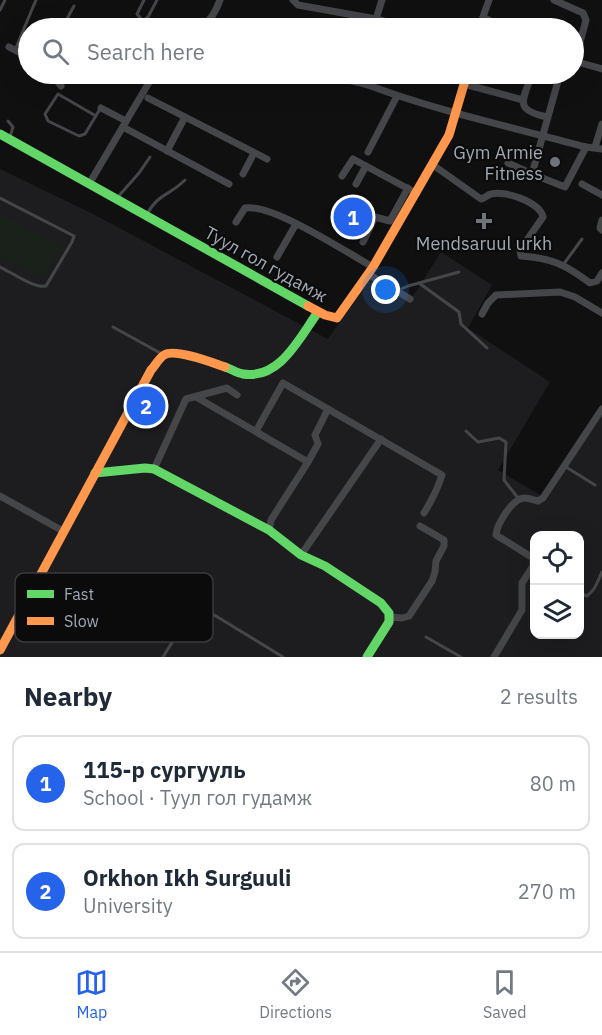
<!DOCTYPE html>
<meta charset="utf-8">
<style>
:root{--surface:#fff;--page:#f2f2f3;--text:#1f2937;--muted:#747a83;--line:#e0e1e3;--accent:#2563eb}
body{margin:0;font-family:"IBM Plex Sans",sans-serif;background:var(--page);color:var(--text)}
.controls{position:absolute;right:18px;bottom:18px;display:grid;overflow:hidden;border-radius:12px;box-shadow:0 6px 24px #0002}
.controls button{width:54px;height:54px;display:grid;place-items:center;padding:0;border:0;border-bottom:2px solid var(--line);background:var(--surface);color:var(--text);font:30px sans-serif}
.you{position:absolute;left:386px;top:290px;width:21px;height:21px;margin:-15px;border:4px solid #fff;border-radius:50%;background:#1a73e8;box-shadow:0 0 0 9px #1a73e833}
.badge{display:grid;place-items:center;width:39px;height:39px;border-radius:50%;background:var(--accent);color:#fff;font-size:20px;font-weight:700}
.pin{position:absolute;translate:-50% -50%;border:3px solid #fff;box-shadow:0 2px 6px #0006}
.list{margin:0;padding:0;list-style:none}
h2{display:flex;justify-content:space-between;align-items:center;height:78px;margin:0;padding:0 24px;font-size:26px}
h2 small{font-size:20px;font-weight:400;color:var(--muted)}
.list li{display:grid;grid-template-columns:39px 1fr auto;gap:18px;align-items:center;box-sizing:border-box;height:96px;margin:0 12px 12px;padding:0 12px;border:2px solid var(--line);border-radius:12px}
.list b{display:block;font-size:22px;white-space:nowrap}
.list p{margin:0;font-size:20px;white-space:nowrap;color:var(--muted)}
.list em{font-size:20px;font-style:normal;color:var(--muted)}
.icon{flex:none;width:33px;height:33px;fill:none;stroke:currentColor;stroke-width:2;stroke-linecap:round;stroke-linejoin:round}
.map{position:relative;flex:none;width:602px;height:657px;overflow:hidden}
.search{position:absolute;background:var(--surface);box-shadow:0 6px 24px #0002;left:18px;right:18px;top:18px;height:66px;display:flex;align-items:center;gap:15px;box-sizing:border-box;padding:0 21px;border-radius:33px;color:var(--muted);font-size:22px}
.sheet{height:294px;background:var(--surface)}
nav{display:flex;justify-content:space-around;align-items:center;box-sizing:border-box;height:84px;border-top:2px solid var(--line);background:var(--surface);font-size:16px;color:var(--muted)}
nav a{display:grid;justify-items:center;gap:3px}
nav .on{color:var(--accent)}
.map>svg:first-child{display:block}
.built{fill:#1d1d1f;fill-rule:evenodd}
.green{fill:#1a211b}
.lines{fill:none;stroke-linecap:round;stroke-linejoin:round}
.lane{stroke:#444649;stroke-width:3}
.street{stroke:#444649;stroke-width:7}
.fast{stroke:#63d668;stroke-width:9}
.slow{stroke:#ff974d;stroke-width:9}
.poi-dot{fill:#6e737a;stroke:#0b0b0c;stroke-width:2}
.labels{text-anchor:middle;dominant-baseline:central;stroke-width:4.5;stroke-linejoin:round;paint-order:stroke}
.poi-label{font-size:18px;fill:#a0a8b3;stroke:#0b0b0c;text-anchor:end}
.street-label{font-size:18px;fill:#a0a8b3;stroke:#0b0b0c}
.key{fill:#0b0b0c;stroke:#383a3e;stroke-width:1.5}
.key-label{font-size:16px;fill:#a0a8b3}
</style>
<div class="map">
<svg width="602" height="657" viewBox="0 0 602 657">
<rect width="100%" height="100%" fill="#101011"/>
<path class="built" d="M0 169 93 214 328 339 373 273 413 296 441 252 492 285 468 328 550 382 498 470 547 499 602 414V657H0ZM534 536H580V634H534Z"/>
<path class="green" d="M0 214 61 246 43 279 0 256Z"/>
<g class="lines">
<g class="lane">
<path d="M144 0 137 14 143 21 148 17 157 0"/>
<path d="M0 10 5 0"/>
<path d="M62 28 74 6"/>
<path d="M15 50 36 0"/>
<path d="M96 116 58 94 45 114 48 121 79 136 85 134 100 109"/>
<path d="M8 121 13 127 10 137"/>
<path d="M0 198 74 236 72 242 46 286C35 289 11 272 0 267"/>
<path d="M117 198 139 173 150 157"/>
<path d="M147 214C159 193 169 196 185 180"/>
<path d="M563 265 582 239"/>
<path d="M419 283 459 312 461 324 487 348"/>
<path d="M399 290 408 286 459 272"/>
<path d="M113 327 162 354"/>
<path d="M466 431 478 442 499 438 506 442 504 480 518 498"/>
<path d="M566 467 595 485"/>
<path d="M580 593 587 596C596 589 597 582 602 572"/>
<path d="M211 613 283 657"/>
<path d="M426 637 461 657"/>
<path d="M163 657 191 612"/>
</g>
<g class="street">
<path d="M293 0 298 5 376 19 410 28"/>
<path d="M554 0 583 13 586 20 575 61"/>
<path d="M484 18 506 28"/>
<path d="M376 19 382 0"/>
<path d="M200 28C210 22 216 11 220 0"/>
<path d="M436 28H439"/>
<path d="M479 28 489 0"/>
<path d="M9 47 28 57"/>
<path d="M574 61 602 69"/>
<path d="M52 74 61 86"/>
<path d="M323 74 365 84"/>
<path d="M368 74 365 84C437 111 511 127 586 147L602 149"/>
<path d="M532 74C523 100 513 110 547 117"/>
<path d="M464 84 523 100"/>
<path d="M148 98 267 159"/>
<path d="M101 108 126 121"/>
<path d="M123 127 229 184"/>
<path d="M595 147 602 124"/>
<path d="M167 151 185 117"/>
<path d="M368 152 397 96"/>
<path d="M508 163 532 174 565 187 586 147"/>
<path d="M433 165 481 199C485 198 487 195 491 194 504 190 540 202 543 217L520 250 521 256C552 258 566 265 590 283L597 281 602 273"/>
<path d="M243 174 254 153"/>
<path d="M532 174 560 74"/>
<path d="M342 176 353 159 416 193"/>
<path d="M89 184 154 74"/>
<path d="M356 184 366 166"/>
<path d="M582 184 602 195"/>
<path d="M602 220 600 228 602 230"/>
<path d="M236 222 245 208C272 203 346 252 373 267"/>
<path d="M363 242 375 217 390 221 408 188"/>
<path d="M277 257 296 224"/>
<path d="M368 274 410 299"/>
<path d="M482 314 488 303 496 295 560 292 575 297 602 313"/>
<path d="M196 397 308 462 271 520 269 530"/>
<path d="M328 409 442 475C438 488 432 500 424 513"/>
<path d="M256 431 283 383 328 409 315 435 318 444 308 462"/>
<path d="M154 469 186 399 227 388 237 395"/>
<path d="M0 496 63 531"/>
<path d="M301 555 381 439"/>
<path d="M390 617 402 618 409 616 432 581 435 572 436 561 444 546V540L420 526"/>
<path d="M494 657 522 610V583L533 566V558L496 535C497 524 512 499 524 498 528 498 534 500 538 501L543 498 602 409"/>
</g>
<g class="fast">
<path d="M0 134 308 306"/>
<path d="M225 367C231 369 237 373 243 374 280 380 300 337 318 312"/>
<path d="M95 473 145 468 154 469 269 530 301 555 325 566 381 603 389 613V622L367 657"/>
</g>
<g class="slow">
<path d="M308 306 325 315 337 318 373 267 449 135 467 74"/>
<path d="M0 650 151 370C155 366 159 358 164 355 175 348 213 363 225 367"/>
</g>
</g>
<g class="poi-dot">
<circle cx="555" cy="162" r="6"/>
<path d="M481 212h6v6h6v6h-6v6h-6v-6h-6v-6h6z"/>
</g>
<g class="labels">
<g class="poi-label">
<text x="543" y="152">Gym Armie<tspan x="543" dy="21">Fitness</tspan></text>
<text x="484" y="243" text-anchor="middle">Mendsaruul urkh</text>
</g>
<g class="street-label">
<text transform="translate(266 264) rotate(29)">Туул гол гудамж</text>
</g>
</g>
<rect x="15" y="573" width="198" height="69" rx="9" class="key"/>
<rect x="27" y="590" width="27" height="8" fill="#63d668"/>
<rect x="27" y="617" width="27" height="8" fill="#ff974d"/>
<g class="key-label">
<text x="64" y="600">Fast</text>
<text x="64" y="627">Slow</text>
</g>
</svg>
<div class="controls">
<button><svg class="icon" aria-label="locate" viewBox="0 0 24 24"><circle cx="12" cy="12" r="6"/><path d="M12 2v4M12 18v4M2 12h4M18 12h4"/></svg></button>
<button><svg class="icon" aria-label="layers" viewBox="0 0 24 24"><path d="M12 4l9 5-9 5-9-5zM3 14l9 5 9-5"/></svg></button>
</div>
<div class="you"></div>
<div class="pin badge" style="left:353px;top:217px">1</div>
<div class="pin badge" style="left:146px;top:406px">2</div>
<div class="search"><svg class="icon" aria-label="search" viewBox="0 0 24 24"><circle cx="10" cy="10" r="6"/><path d="M15 15l6 6"/></svg>Search here</div>
</div>
<section class="sheet">
<h2>Nearby<small>2 results</small></h2>
<ul class="list">
<li><span class="badge">1</span><div><b>115-р сургууль</b><p>School · Туул гол гудамж</p></div><em>80 m</em></li>
<li><span class="badge">2</span><div><b>Orkhon Ikh Surguuli</b><p>University</p></div><em>270 m</em></li>
</ul>
</section>
<nav>
<a class="on"><svg class="icon" aria-label="map" viewBox="0 0 24 24"><path d="M3 6l6-2 6 2 6-2v14l-6 2-6-2-6 2zM9 4v14M15 6v14"/></svg>Map</a>
<a><svg class="icon" aria-label="directions" viewBox="0 0 24 24"><path d="M12 3l9 9-9 9-9-9zM9 14v-3h6M13 9l2 2-2 2"/></svg>Directions</a>
<a><svg class="icon" aria-label="saved" viewBox="0 0 24 24"><path d="M7 4h10v16l-5-4-5 4z"/></svg>Saved</a>
</nav>
